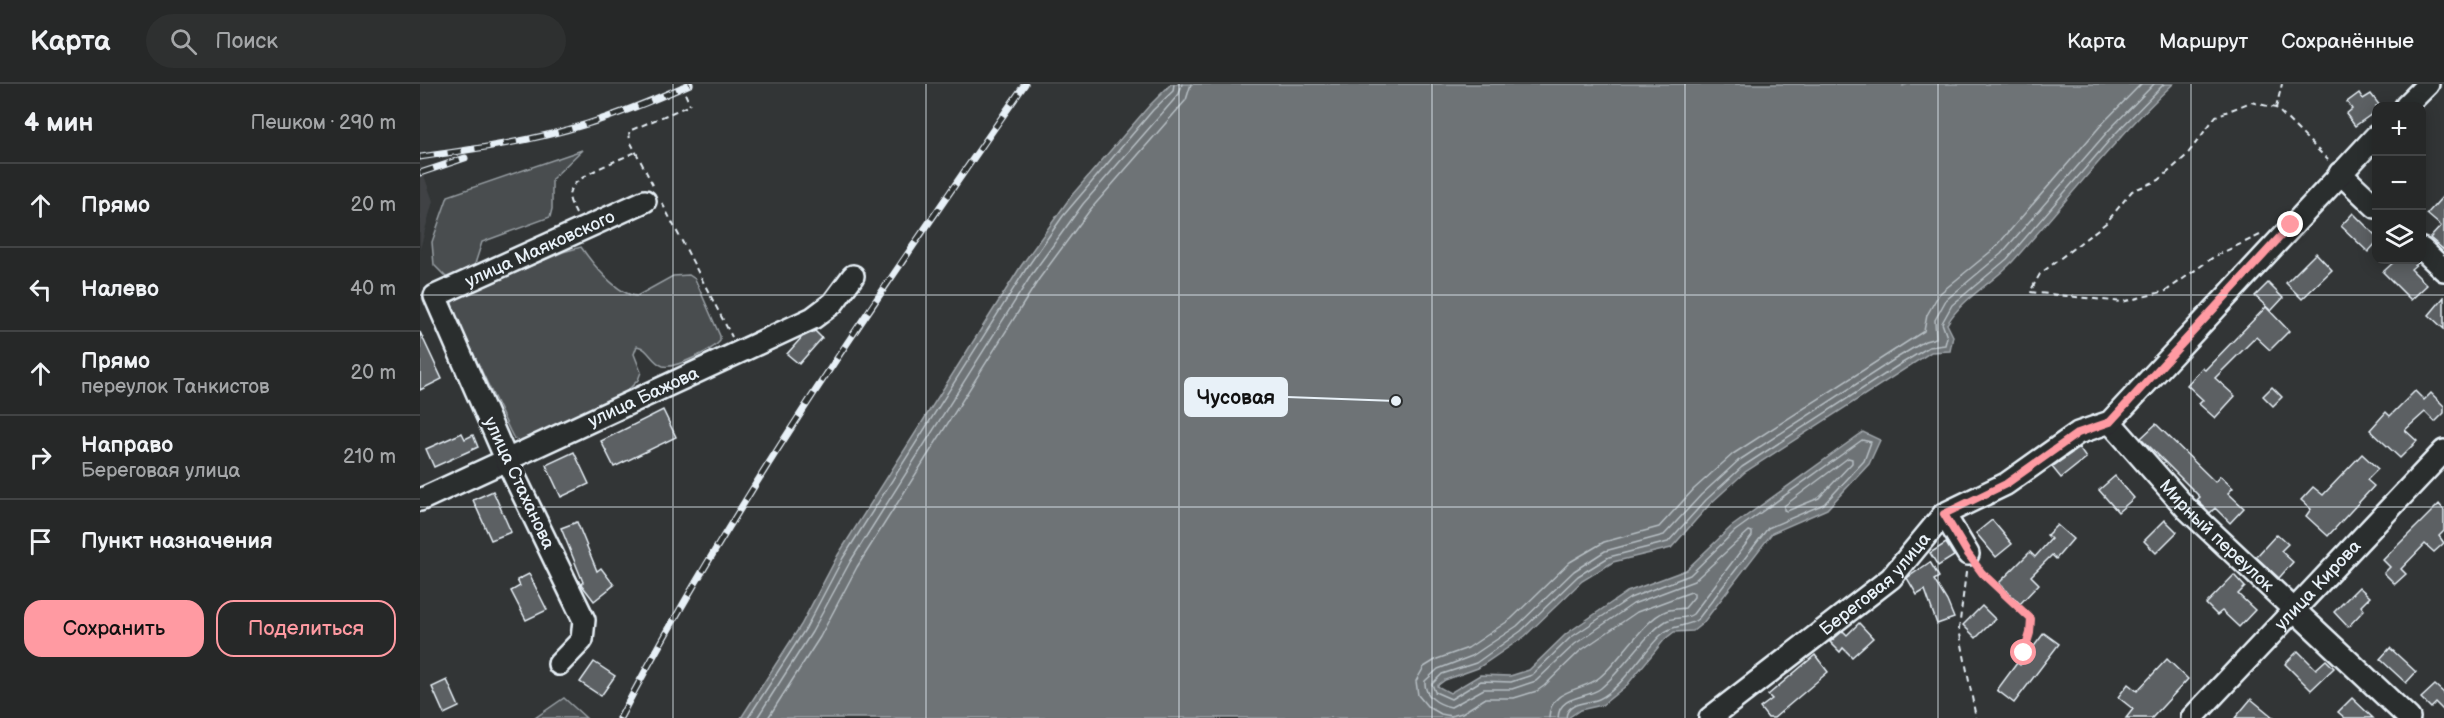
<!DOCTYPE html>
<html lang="ru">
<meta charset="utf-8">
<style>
:root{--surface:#262828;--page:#2e3030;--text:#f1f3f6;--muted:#a4a6a8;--line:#424445;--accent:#ff9aa2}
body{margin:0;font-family:"Balsamiq Sans",sans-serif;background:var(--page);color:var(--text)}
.controls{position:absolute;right:18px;top:18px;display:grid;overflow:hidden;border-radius:12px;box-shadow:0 3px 15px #0003}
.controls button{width:54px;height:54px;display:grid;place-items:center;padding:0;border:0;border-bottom:2px solid var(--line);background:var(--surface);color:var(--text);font:30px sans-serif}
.stop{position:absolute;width:18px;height:18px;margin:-14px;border:4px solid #ff9aa2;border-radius:50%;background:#fff}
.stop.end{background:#ff9aa2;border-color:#fff;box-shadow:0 2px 6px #0008}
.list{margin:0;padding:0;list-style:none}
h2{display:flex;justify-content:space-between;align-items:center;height:78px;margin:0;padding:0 24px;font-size:26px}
h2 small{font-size:20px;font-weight:400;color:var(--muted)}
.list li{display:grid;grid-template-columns:39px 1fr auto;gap:18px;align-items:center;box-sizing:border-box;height:84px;padding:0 24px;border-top:2px solid var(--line)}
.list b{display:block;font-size:22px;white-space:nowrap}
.list p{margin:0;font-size:20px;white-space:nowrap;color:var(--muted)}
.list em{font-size:20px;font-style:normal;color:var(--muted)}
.actions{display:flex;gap:12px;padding:18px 24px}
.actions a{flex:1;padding:14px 0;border:2px solid var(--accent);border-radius:18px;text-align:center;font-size:21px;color:var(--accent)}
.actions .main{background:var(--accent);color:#111}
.icon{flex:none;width:33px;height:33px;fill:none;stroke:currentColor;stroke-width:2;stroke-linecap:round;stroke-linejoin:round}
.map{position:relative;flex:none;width:2024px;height:634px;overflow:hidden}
header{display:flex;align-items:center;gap:36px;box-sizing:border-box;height:84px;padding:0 30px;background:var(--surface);border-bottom:2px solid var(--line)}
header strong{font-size:28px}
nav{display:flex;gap:33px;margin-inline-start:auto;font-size:21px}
.search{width:420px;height:54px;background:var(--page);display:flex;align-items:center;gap:15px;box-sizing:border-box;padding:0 21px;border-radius:33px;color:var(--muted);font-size:22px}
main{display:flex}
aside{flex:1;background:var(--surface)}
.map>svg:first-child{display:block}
.built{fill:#3f4244}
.green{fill:#494d4f;stroke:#989fa4;stroke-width:1.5}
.water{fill:#6e7376;stroke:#9fa5aa;stroke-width:1.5}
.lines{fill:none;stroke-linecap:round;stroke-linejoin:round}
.shore{stroke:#b7bfc4;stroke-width:1.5}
.building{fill:#5c6063;stroke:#e8f1f8;stroke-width:1.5}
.minor-casing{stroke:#e8f1f8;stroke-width:26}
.path{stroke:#e8f1f8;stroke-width:2;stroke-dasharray:6 4.5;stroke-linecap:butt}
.minor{stroke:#2a2d2e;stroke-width:21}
.rail-casing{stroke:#e8f1f8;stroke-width:7}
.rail{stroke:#2a2d2e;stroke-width:4.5;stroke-dasharray:14;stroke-linecap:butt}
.path-bridge{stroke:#e8f1f8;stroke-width:2;stroke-dasharray:6 4.5;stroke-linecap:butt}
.route{stroke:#ff9aa2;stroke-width:8}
.grid{fill:none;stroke:#e8f1f8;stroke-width:1.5;stroke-opacity:0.55}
.labels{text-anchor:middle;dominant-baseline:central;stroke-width:6;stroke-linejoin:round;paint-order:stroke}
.street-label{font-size:18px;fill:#e8f1f8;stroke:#2a2d2e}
.leader{fill:none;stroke:#e8f1f8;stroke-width:2}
.callout-dot{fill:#e8f1f8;stroke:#2a2d2e;stroke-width:2}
.callout{fill:#e8f1f8;stroke:#e8f1f8;stroke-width:2}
.callout-label{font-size:20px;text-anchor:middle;font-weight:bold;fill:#111}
</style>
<header>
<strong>Карта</strong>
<div class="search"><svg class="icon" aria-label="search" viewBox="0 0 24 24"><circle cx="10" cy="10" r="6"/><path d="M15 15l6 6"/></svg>Поиск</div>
<nav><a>Карта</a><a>Маршрут</a><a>Сохранённые</a></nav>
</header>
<main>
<aside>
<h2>4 мин<small>Пешком · 290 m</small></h2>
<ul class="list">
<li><svg class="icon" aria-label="ahead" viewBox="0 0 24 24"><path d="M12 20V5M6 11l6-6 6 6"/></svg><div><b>Прямо</b></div><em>20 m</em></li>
<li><svg class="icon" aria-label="left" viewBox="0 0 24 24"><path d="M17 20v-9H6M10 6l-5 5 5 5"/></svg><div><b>Налево</b></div><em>40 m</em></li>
<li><svg class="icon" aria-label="ahead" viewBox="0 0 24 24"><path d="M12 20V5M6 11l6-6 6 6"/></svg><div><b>Прямо</b><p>переулок Танкистов</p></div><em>20 m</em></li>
<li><svg class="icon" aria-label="right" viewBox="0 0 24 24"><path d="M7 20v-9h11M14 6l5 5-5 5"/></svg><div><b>Направо</b><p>Береговая улица</p></div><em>210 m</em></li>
<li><svg class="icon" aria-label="arrive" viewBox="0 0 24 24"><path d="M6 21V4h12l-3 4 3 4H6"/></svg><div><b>Пункт назначения</b></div></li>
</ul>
<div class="actions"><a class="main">Сохранить</a><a>Поделиться</a></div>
</aside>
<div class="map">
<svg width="2024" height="634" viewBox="0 0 2024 634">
<rect width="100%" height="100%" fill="#323536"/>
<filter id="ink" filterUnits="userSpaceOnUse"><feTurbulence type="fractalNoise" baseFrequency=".0167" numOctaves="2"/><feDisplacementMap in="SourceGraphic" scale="12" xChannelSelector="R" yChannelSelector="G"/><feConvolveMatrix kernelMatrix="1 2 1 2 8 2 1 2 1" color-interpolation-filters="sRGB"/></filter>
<g filter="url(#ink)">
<path class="built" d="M0 80 13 117 0 165Z"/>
<g class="green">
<path d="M162 66 132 95V125L130 133 62 158 54 183 28 195 14 181 12 158 28 112Z"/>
<path d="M161 163C172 179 197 211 217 212L253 192 269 191 275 195 300 252V257C293 266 254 285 243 282 231 278 229 264 217 262L214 270 221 288 218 296 202 312 102 358 94 355 90 347 31 222 33 217 40 213 143 168Z"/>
<path d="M144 614 166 634H115Z"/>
</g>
<path class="water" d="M751 0H1483V2L1488 0H1753C1695 54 1646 118 1593 177 1572 200 1544 212 1527 240L1533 252 1530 267 1511 268 1325 388 1290 420 1251 464 1193 478 1162 497 1105 552 1058 584 1025 596 1017 602 1030 609 1060 591 1090 592 1109 586 1146 550 1207 508 1266 486 1311 443 1443 348 1460 356 1449 380 1407 425 1352 449 1283 539 1273 547 1254 548 1245 555 1207 601 1182 621 1160 626 1148 634H321L381 541 418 471 601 182 652 111 729 22Z"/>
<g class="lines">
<g class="shore">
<path d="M1428 374 1432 375V379L1399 414 1367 427 1364 426V422Z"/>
<path d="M328 634 386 544 423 474 606 185 643 132 733 26 753 7 754 0"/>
<path d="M337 634 392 548 430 478 612 190 663 120 759 10 762 0"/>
<path d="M348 634 400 553 437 483 619 195 670 126 766 16 771 0"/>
<path d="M1129 634C1130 603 1163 608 1180 593 1200 577 1224 535 1246 527 1252 525 1259 525 1265 524L1274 513V509L1271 508 1217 528 1160 567 1124 602 1117 607 1094 614H1066L1042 629 1031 632 1021 630 1007 622 998 611 996 597 1004 583 1017 575 1048 564 1091 535 1150 478 1184 458 1239 443 1274 405 1313 370 1504 247 1507 231 1519 210 1575 164 1682 40 1721 0"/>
<path d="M1138 634C1139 610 1168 615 1181 604 1203 586 1225 550 1246 537 1255 532 1265 536 1273 530L1332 452V448L1329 447 1274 497 1213 520 1155 560 1116 597 1092 605H1064L1031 623C1017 620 1004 612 1005 597L1018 585 1052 572 1097 542 1154 487 1185 467 1244 451 1281 411 1318 377 1475 275 1505 257 1516 254 1515 236 1526 216 1581 170 1689 46 1734 0"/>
<path d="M1146 634C1147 617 1168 620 1179 615 1200 606 1224 567 1241 551 1252 540 1266 544 1278 535L1348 444 1404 420 1444 377 1451 358 1442 356 1315 447 1270 491 1210 514 1150 554 1112 591 1091 598 1061 597 1031 615 1015 608 1012 600 1022 590 1056 579 1101 547 1158 492 1189 473 1248 458 1286 416 1322 383 1479 281 1509 263 1525 261 1527 253 1522 239 1532 221 1587 175 1694 51 1744 0"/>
</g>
</g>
<g class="building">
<path d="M1939 9 1943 15 1951 10 1960 22H1956V27L1935 42 1926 30 1932 25 1927 18Z"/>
<path d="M2024 111V166L2010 154 2021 142 2007 130Z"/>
<path d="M1933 129 1956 152V159L1948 168 1921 142Z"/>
<path d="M1896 169 1912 186 1882 215 1866 199Z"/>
<path d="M1976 176H1995L1998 179 1991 185 2007 201 1991 216 1963 188Z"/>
<path d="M1848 199 1863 214 1851 227 1835 212Z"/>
<path d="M2024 213V245L2009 231Z"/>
<path d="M1846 223 1869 247 1850 266 1836 253 1795 294 1815 312 1795 334 1779 320 1783 316 1767 301 1782 284 1785 286Z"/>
<path d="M395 247 402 254 379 280 367 270 382 253Z"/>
<path d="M0 248 22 295 0 306Z"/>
<path d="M1852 303 1862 313 1853 322 1843 312Z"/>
<path d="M1995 307 2004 316 2011 309 2024 322V329L2015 338 2005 328 1985 346 1997 357 1980 374 1950 346 1966 328 1970 332Z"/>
<path d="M243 326 256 353 194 383 181 357Z"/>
<path d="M1736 340 1795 398 1800 392 1813 404 1808 409 1824 424 1810 439 1795 424 1790 429 1777 416 1780 413 1721 354Z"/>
<path d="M42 349 45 355 53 351 58 363 14 383 6 365Z"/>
<path d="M1659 364 1666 374 1641 394 1632 383Z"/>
<path d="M154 368 169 400 141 413 126 381Z"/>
<path d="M1942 370 1958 385 1947 396 1954 402 1908 452 1886 432 1891 425 1881 416 1893 403 1903 411Z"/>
<path d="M1695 392 1714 414 1698 428 1679 406Z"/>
<path d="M73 407 91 448 71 456 53 416Z"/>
<path d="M2019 420 2024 426V447L2019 452 2024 459 2014 468 2005 460 1981 485 1986 490 1975 500 1964 489 1970 483 1963 476Z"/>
<path d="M1572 436 1592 460 1576 473 1556 449Z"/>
<path d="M1745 436 1757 448 1736 469 1724 457Z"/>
<path d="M157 438 177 487 181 484 194 501 174 517 161 500 163 498 141 444Z"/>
<path d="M1637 441 1653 455 1636 475 1632 471 1611 492 1619 500 1600 520 1579 499 1610 468 1615 473 1631 455 1627 451Z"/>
<path d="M1857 450 1868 460 1861 467 1873 478 1859 494 1836 473Z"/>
<path d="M1526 459 1534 472 1518 482 1510 469Z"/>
<path d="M1510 478 1519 493 1514 496 1527 517 1534 534 1517 540 1505 506 1497 511 1487 494Z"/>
<path d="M109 490 127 526 106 536 91 507 100 502 97 496Z"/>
<path d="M1814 491 1825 503 1818 510 1835 526 1819 543 1802 527 1797 531 1786 520Z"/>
<path d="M1939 503 1950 513 1941 522 1944 526 1928 543 1914 528Z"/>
<path d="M1562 522 1575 535 1556 554 1543 541Z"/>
<path d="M1439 539 1453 554 1432 573 1423 564 1420 568 1410 558 1423 547 1427 551Z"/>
<path d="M1624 549 1639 560 1594 619 1577 606 1597 579 1600 581Z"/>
<path d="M1970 564 1996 588 1986 599 1960 575Z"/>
<path d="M1878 567 1896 585 1906 576 1914 584 1891 606 1865 580Z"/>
<path d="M1395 571 1408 588 1354 634H1348L1340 624 1352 615 1348 611Z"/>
<path d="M1747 575 1768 595 1732 634H1706L1713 625 1698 613 1708 600 1717 607Z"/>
<path d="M174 578 195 592 181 612 160 598Z"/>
<path d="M27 596 39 623 24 630 12 603Z"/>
<path d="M2015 601 2024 609V627L2016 619 2011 624 2001 614Z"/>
<path d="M1932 614 1953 634H1925L1918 628Z"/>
<path d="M1831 615 1854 634H1815Z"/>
</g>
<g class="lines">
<g class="minor-casing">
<g id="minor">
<path d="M1986 22 2008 0"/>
<path d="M1920 89 1956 123"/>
<path d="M2002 165 2024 186"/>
<path id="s1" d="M1690 338 1766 424 1989 634"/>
<path id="s2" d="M0 416 393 234 413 219 433 192"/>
<path d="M1524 430 1548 470"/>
<path id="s3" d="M139 580 162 556 164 536 87 377 15 212 225 117"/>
<path id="s4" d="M1290 634 1471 494 1524 430 1586 400 1658 349 1690 338 1956 52"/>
<path id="s5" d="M1772 634 2024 367"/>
</g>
</g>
<g class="path">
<path d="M1856 24 1862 0"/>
<path d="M233 101 210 57 209 47 270 21"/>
<path d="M242 119 312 253"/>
<path d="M156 130C153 123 147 115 150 107 154 92 201 75 216 68"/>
<path d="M1840 151 1795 172 1746 207 1702 218 1610 208 1620 190 1686 139 1712 107 1739 96 1766 72 1796 32 1831 18 1856 24 1908 76"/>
<path d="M1558 484 1611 535 1610 549 1604 569"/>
<path d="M1546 488 1539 545 1556 634"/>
</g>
<use href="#minor" class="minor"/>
<g class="rail-casing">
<g id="rail">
<path d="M0 73C56 65 113 57 167 40 203 29 236 15 270 0"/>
<path d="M0 89 45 74"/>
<path d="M200 634C317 412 462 206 605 0"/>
</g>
</g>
<use href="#rail" class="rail"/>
<path class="path-bridge" d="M261 0 270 21"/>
</g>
</g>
<g class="lines" filter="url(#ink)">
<path class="route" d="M1604 569 1610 549 1611 535 1562 489 1548 470 1524 430 1586 400 1658 349 1690 338 1871 141"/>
</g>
<path class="grid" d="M253 0V634M506 0V634M759 0V634M1012 0V634M1265 0V634M1518 0V634M1771 0V634M0 211H2024M0 423H2024"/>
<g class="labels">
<g class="street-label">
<text stroke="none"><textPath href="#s3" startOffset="525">улица Маяковского</textPath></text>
<text stroke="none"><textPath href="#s2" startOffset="246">улица Бажова</textPath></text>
<text transform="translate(99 399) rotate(65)">улица Стаханова</text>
<text stroke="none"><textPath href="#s1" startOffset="156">Мирный переулок</textPath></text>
<text stroke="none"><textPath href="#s4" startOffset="213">Береговая улица</textPath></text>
<text stroke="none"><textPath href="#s5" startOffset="183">улица Кирова</textPath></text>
</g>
</g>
<path class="leader" d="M976 317L867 313"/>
<circle class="callout-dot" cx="976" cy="317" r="6"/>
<rect class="callout" x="765" y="294" width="102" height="38" rx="6"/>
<g class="callout-label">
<text x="816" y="320">Чусовая</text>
</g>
</svg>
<div class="controls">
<button>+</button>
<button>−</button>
<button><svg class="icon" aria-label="layers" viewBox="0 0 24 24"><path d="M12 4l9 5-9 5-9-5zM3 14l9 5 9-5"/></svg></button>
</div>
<div class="stop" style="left:1604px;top:569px"></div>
<div class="stop end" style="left:1871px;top:141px"></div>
</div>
</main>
